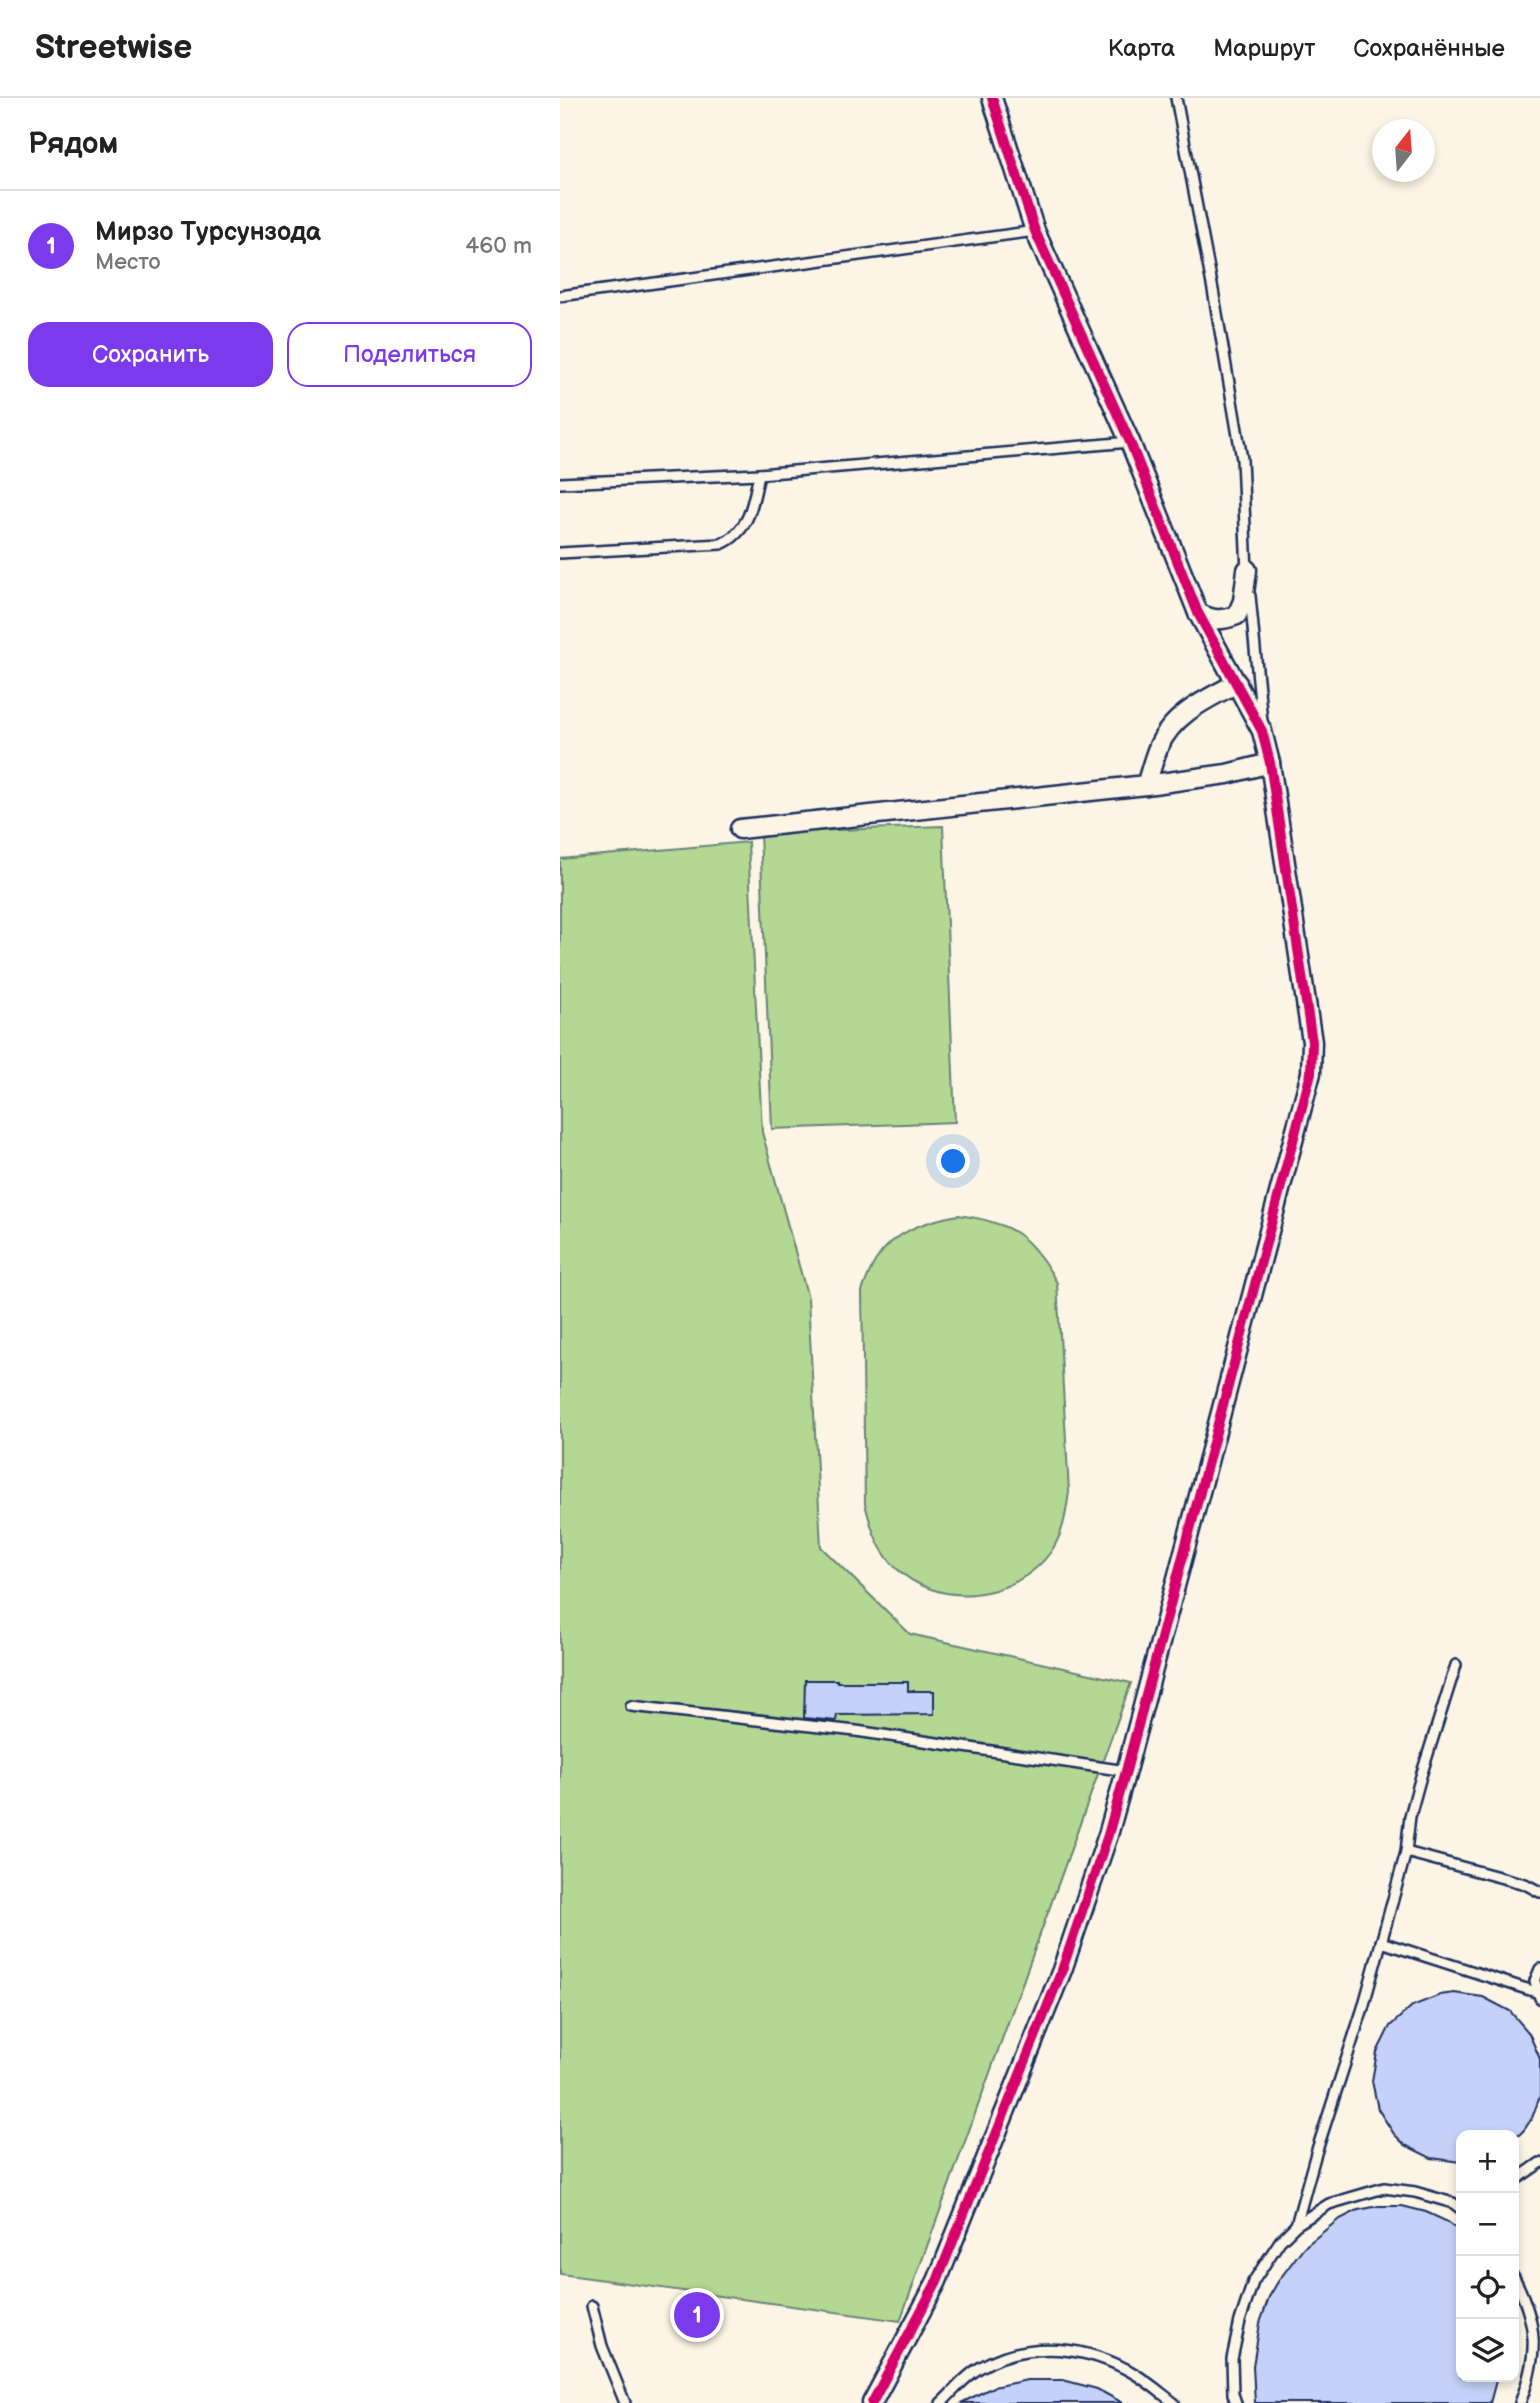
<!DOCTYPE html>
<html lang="ru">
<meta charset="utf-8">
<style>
:root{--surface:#fff;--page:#f2f2f2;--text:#222;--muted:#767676;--line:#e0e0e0;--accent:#7c3aed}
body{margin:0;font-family:"Balsamiq Sans",sans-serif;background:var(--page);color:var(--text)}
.controls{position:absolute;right:21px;bottom:21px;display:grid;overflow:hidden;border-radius:14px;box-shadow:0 4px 10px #0003}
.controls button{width:63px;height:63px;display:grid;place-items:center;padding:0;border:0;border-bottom:2px solid var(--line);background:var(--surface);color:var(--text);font:35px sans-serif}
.compass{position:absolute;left:812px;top:21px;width:63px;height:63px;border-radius:50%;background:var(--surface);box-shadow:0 4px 10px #0003;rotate:17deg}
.you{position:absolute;left:394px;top:1064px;width:24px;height:24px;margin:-18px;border:5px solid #fff;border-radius:50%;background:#1a73e8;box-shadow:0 0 0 10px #1a73e833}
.badge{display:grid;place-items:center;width:46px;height:46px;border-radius:50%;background:var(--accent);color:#fff;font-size:23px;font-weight:700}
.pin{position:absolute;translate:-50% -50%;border:4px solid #fff;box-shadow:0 2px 7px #0006}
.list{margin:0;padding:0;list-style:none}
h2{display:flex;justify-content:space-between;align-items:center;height:91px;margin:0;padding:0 28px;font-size:30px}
h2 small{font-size:23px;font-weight:400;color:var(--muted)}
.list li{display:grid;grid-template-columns:46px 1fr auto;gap:21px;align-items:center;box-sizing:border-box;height:112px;padding:0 28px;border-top:2px solid var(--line)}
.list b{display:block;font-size:26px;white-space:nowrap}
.list p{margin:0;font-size:23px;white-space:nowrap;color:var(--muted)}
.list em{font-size:23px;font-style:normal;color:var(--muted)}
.actions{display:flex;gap:14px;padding:21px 28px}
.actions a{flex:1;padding:16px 0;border:2px solid var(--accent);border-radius:21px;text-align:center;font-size:24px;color:var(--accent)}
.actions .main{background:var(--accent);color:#fff}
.icon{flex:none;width:38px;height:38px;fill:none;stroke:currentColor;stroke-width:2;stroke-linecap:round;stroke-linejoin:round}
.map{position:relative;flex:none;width:980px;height:2305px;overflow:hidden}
header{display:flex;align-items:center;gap:42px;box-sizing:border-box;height:98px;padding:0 35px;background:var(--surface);border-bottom:2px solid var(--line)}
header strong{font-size:33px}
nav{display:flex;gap:38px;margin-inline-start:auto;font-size:24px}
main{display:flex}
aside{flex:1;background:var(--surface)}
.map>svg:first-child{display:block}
.green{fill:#b3d893;stroke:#678478;stroke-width:2}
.building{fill:#c5d1f8;stroke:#1b2f5e;stroke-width:2}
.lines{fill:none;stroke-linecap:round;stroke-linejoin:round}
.lane-casing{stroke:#1b2f5e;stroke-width:14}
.street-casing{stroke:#1b2f5e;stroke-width:23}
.lane{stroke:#fcf5e5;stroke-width:9}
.street{stroke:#fcf5e5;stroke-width:18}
.cycleway-casing{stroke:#fcf5e5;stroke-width:15}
.cycleway{stroke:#d6006c;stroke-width:10}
</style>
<header>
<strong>Streetwise</strong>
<nav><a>Карта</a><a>Маршрут</a><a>Сохранённые</a></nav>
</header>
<main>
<aside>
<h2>Рядом<small></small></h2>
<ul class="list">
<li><span class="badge">1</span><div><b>Мирзо Турсунзода</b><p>Место</p></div><em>460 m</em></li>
</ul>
<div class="actions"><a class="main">Сохранить</a><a>Поделиться</a></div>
</aside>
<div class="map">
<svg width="980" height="2305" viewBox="0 0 980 2305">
<rect width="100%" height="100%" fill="#fcf5e5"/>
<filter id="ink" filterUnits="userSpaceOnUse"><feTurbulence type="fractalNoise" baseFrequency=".0143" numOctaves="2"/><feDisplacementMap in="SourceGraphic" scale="14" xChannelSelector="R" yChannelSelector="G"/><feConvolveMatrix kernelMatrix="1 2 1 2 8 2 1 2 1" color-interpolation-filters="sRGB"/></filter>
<g filter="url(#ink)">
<g class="green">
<path d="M383 728 395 1024 212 1031 200 735Z"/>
<path d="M188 744 202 1034 248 1200 261 1449 350 1536 571 1585 340 2223 0 2176V761Z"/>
<path d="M398 1117C452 1124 471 1138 497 1185L509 1394C506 1416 503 1437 490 1455 454 1503 377 1512 334 1468 317 1450 311 1429 305 1406L302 1193C306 1183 310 1171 316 1162 334 1133 366 1123 398 1117Z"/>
</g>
<g class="building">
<path d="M245 1582H277V1584H348V1593H374V1616L277 1617 276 1623 244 1620Z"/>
<path d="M894 1895 923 1899 950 1913 969 1935 980 1961V1998L972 2020 964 2032 959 2037H901V2064L871 2060 845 2047 834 2036 818 2011 812 1983 817 1954 830 1928 852 1908 880 1897Z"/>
<path d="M819 2108H842L866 2114 888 2124 901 2134V2279H937L930 2305H695L693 2268 700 2225 709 2199 719 2182 743 2150 778 2122 798 2112Z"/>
<path d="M467 2282H503L537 2291 563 2305H401L433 2289Z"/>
</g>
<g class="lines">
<g class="lane-casing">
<g id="lane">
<path d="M616 0 653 192 682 361 687 474"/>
<path d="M0 198 475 133"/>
<path d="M0 385 199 376 570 344"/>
<path d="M0 455 161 446C190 434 193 404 199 376"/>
<path d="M690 498 702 624"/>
<path d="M71 1608 296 1633 566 1673"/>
<path d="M846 1754 965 1786 980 1794"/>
<path d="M821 1844 976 1894"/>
<path d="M980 1871 975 1883 980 1900"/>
<path d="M954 2083 980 2065"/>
<path d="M736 2127 756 2055 803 1910 846 1754 850 1718 861 1678 896 1567"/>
<path d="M954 2179C978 2227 979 2255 960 2305"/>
<path d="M32 2208 42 2248 65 2305"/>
<path d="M381 2305C393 2294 406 2277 421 2269 469 2241 528 2248 575 2276 588 2284 601 2295 614 2305"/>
<path d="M676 2305 673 2296 672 2261 680 2223 693 2184 720 2143 736 2127 769 2106 824 2090 855 2094 893 2105 901 2111"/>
</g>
</g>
<g class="street-casing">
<g id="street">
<path d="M638 515C653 523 661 523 677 517L683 503 687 472"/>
<path d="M586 687 667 676 710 665"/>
<path d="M180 731 586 687C590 675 593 662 598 650 612 616 647 601 677 585"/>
<path d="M312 2305 377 2183 502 1872 548 1737 566 1673 751 975 752 944 710 665 702 633 638 515 570 344 475 133 432 0"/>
</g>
</g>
<use href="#lane" class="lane"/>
<use href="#street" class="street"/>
<g class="cycleway-casing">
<path id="cycleway" d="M312 2305 377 2183 502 1872 548 1737 566 1673 751 975 752 944 710 665 702 633 638 515 570 344 475 133 432 0"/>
</g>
<use href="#cycleway" class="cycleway"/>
</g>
</g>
</svg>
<div class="controls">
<button>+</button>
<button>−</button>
<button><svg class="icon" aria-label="locate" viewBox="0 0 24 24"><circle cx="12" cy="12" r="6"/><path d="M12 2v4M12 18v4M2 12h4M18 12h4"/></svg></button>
<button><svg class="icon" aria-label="layers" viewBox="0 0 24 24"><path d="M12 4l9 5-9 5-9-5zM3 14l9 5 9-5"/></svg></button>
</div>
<svg class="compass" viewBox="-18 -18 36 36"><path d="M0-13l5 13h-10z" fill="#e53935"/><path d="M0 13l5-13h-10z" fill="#767676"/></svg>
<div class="you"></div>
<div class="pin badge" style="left:137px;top:2217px">1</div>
</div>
</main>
